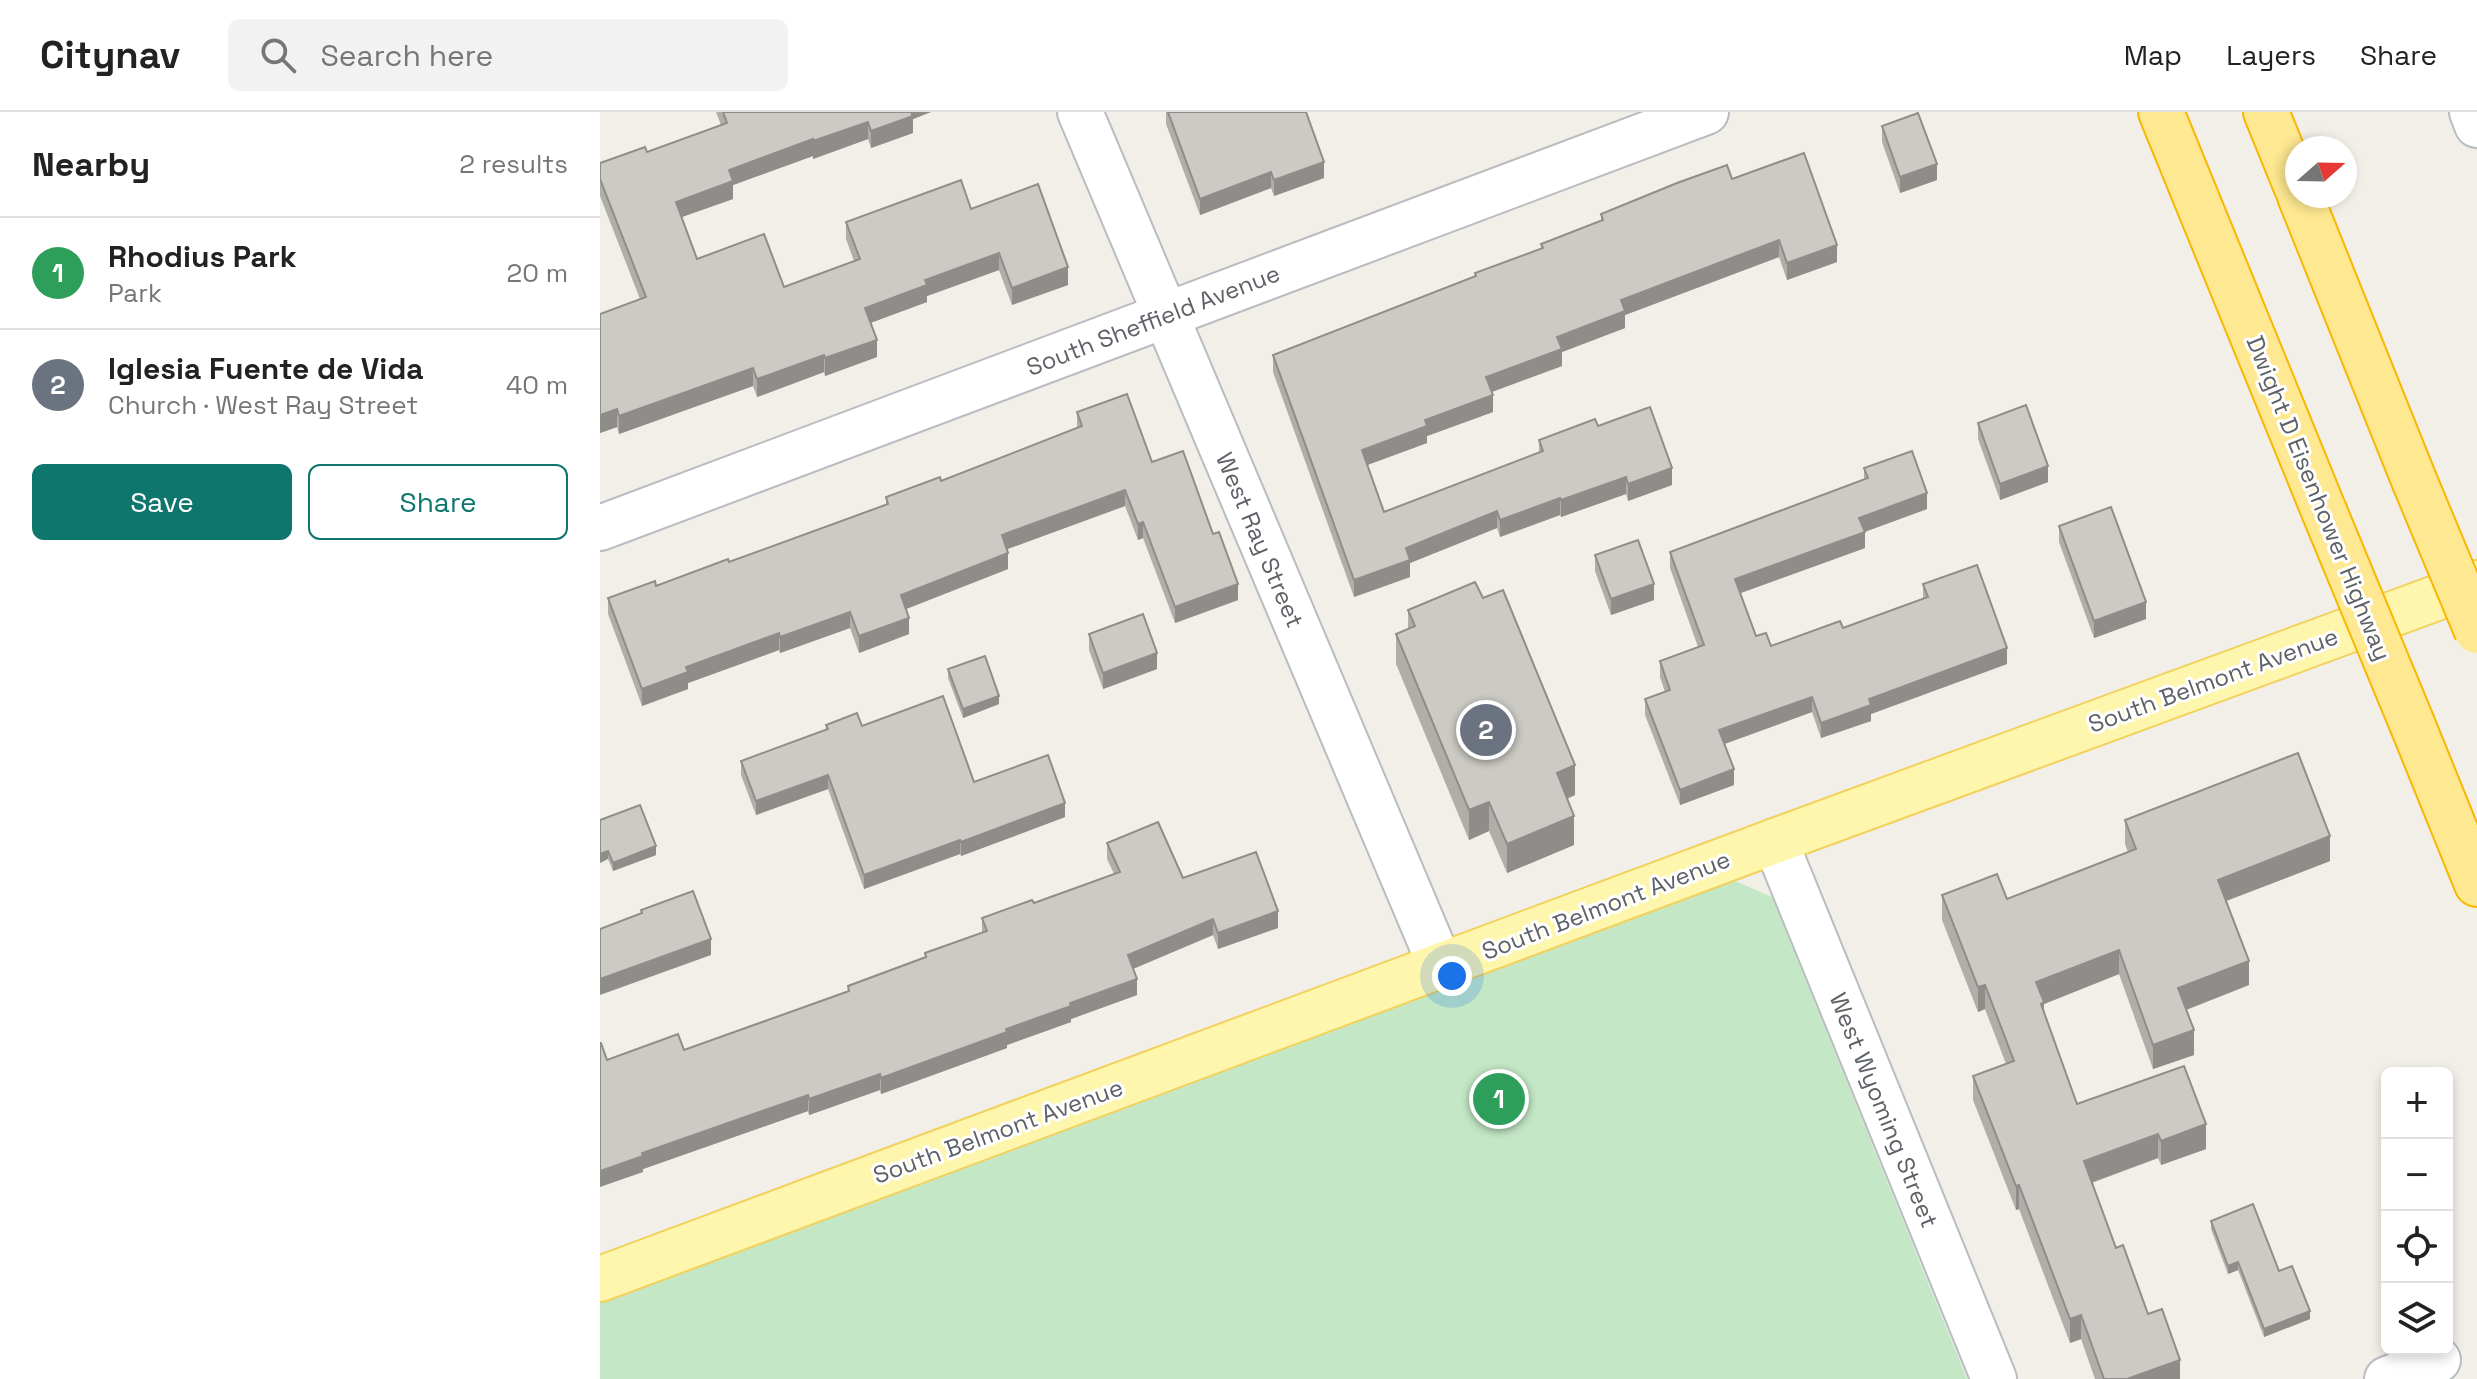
<!DOCTYPE html>
<meta charset="utf-8">
<style>
:root{--surface:#fff;--page:#f2f2f2;--text:#222;--muted:#767676;--line:#e0e0e0;--accent:#0f766e}
body{margin:0;font-family:"Space Grotesk",sans-serif;background:var(--page);color:var(--text)}
.controls{position:absolute;right:24px;bottom:24px;display:grid;overflow:hidden;border-radius:12px;box-shadow:0 4px 12px #0003}
.controls button{width:72px;height:72px;display:grid;place-items:center;padding:0;border:0;border-bottom:2px solid var(--line);background:var(--surface);color:var(--text);font:40px sans-serif}
.compass{position:absolute;left:1685px;top:24px;width:72px;height:72px;border-radius:50%;background:var(--surface);box-shadow:0 4px 12px #0003;rotate:70deg}
.you{position:absolute;left:852px;top:864px;width:28px;height:28px;margin:-20px;border:6px solid #fff;border-radius:50%;background:#1a73e8;box-shadow:0 0 0 12px #1a73e833}
.badge{display:grid;place-items:center;width:52px;height:52px;border-radius:50%;background:var(--accent);color:#fff;font-size:26px;font-weight:700}
.pin{position:absolute;translate:-50% -50%;border:4px solid #fff;box-shadow:0 2px 8px #0006}
.list{margin:0;padding:0;list-style:none}
h2{display:flex;justify-content:space-between;align-items:center;height:104px;margin:0;padding:0 32px;font-size:34px}
h2 small{font-size:26px;font-weight:400;color:var(--muted)}
.list li{display:grid;grid-template-columns:52px 1fr auto;gap:24px;align-items:center;box-sizing:border-box;height:112px;padding:0 32px;border-top:2px solid var(--line)}
.list b{display:block;font-size:30px;white-space:nowrap}
.list p{margin:0;font-size:26px;white-space:nowrap;color:var(--muted)}
.list em{font-size:26px;font-style:normal;color:var(--muted)}
.actions{display:flex;gap:16px;padding:24px 32px}
.actions a{flex:1;padding:18px 0;border:2px solid var(--accent);border-radius:12px;text-align:center;font-size:28px;color:var(--accent)}
.actions .main{background:var(--accent);color:#fff}
.icon{flex:none;width:44px;height:44px;fill:none;stroke:currentColor;stroke-width:2;stroke-linecap:round;stroke-linejoin:round}
.map{position:relative;flex:none;width:1877px;height:1267px;overflow:hidden}
header{display:flex;align-items:center;gap:48px;box-sizing:border-box;height:112px;padding:0 40px;background:var(--surface);border-bottom:2px solid var(--line)}
header strong{font-size:38px}
nav{display:flex;gap:44px;margin-inline-start:auto;font-size:28px}
.search{width:560px;height:72px;background:var(--page);display:flex;align-items:center;gap:20px;box-sizing:border-box;padding:0 28px;border-radius:12px;color:var(--muted);font-size:30px}
main{display:flex}
aside{flex:1;background:var(--surface)}
.map>svg:first-child{display:block}
.green{fill:#c4e8c6}
.lines{fill:none;stroke-linecap:round;stroke-linejoin:round}
.minor-casing{stroke:#b9bcc0;stroke-width:48}
.major-casing{stroke:#f3d15d;stroke-width:48}
.highway-casing{stroke:#f8b700;stroke-width:48}
.minor{stroke:#fff;stroke-width:44}
.major{stroke:#fff6ae;stroke-width:44}
.highway{stroke:#fee891;stroke-width:44}
.highway-bridge-casing{stroke:#f8b700;stroke-width:48;stroke-linecap:butt}
.highway-bridge{stroke:#fee891;stroke-width:44}
.wall{fill:#afaea9}
.shaded-wall{fill:#8f8d89}
.building{fill:#cccac4;stroke:#8f8d89;stroke-width:2}
.labels{text-anchor:middle;dominant-baseline:central;stroke-width:6;stroke-linejoin:round;paint-order:stroke}
.street-label{font-size:24px;fill:#5e6267;stroke:#fff}
</style>
<header>
<strong>Citynav</strong>
<div class="search"><svg class="icon" aria-label="search" viewBox="0 0 24 24"><circle cx="10" cy="10" r="6"/><path d="M15 15l6 6"/></svg>Search here</div>
<nav><a>Map</a><a>Layers</a><a>Share</a></nav>
</header>
<main>
<aside>
<h2>Nearby<small>2 results</small></h2>
<ul class="list">
<li><span class="badge" style="background:#2e9e5b">1</span><div><b>Rhodius Park</b><p>Park</p></div><em>20 m</em></li>
<li><span class="badge" style="background:#6b7280">2</span><div><b>Iglesia Fuente de Vida</b><p>Church · West Ray Street</p></div><em>40 m</em></li>
</ul>
<div class="actions"><a class="main">Save</a><a>Share</a></div>
</aside>
<div class="map">
<svg width="1877" height="1267" viewBox="0 0 1877 1267">
<rect width="100%" height="100%" fill="#f1efe7"/>
<path class="green" d="M1133 768 1172 785 1367 1267H0V1190Z"/>
<g class="lines">
<g class="minor-casing">
<g id="minor">
<path d="M480 0 841 855"/>
<path d="M1872 0 1877 13"/>
<path d="M0 416 1106 0"/>
<path d="M1175 729 1394 1267"/>
<path d="M1787 1267 1838 1248"/>
</g>
</g>
<g class="major-casing">
<path id="major" d="M0 1167 1175 729 1877 471"/>
</g>
<g class="highway-casing">
<g id="highway">
<path d="M1561 0 1724 399"/>
<path d="M1666 0 1697 76"/>
<path d="M1700 84 1814 368"/>
<path d="M1813 614 1877 772"/>
</g>
</g>
<use href="#minor" class="minor"/>
<use href="#major" class="major"/>
<use href="#highway" class="highway"/>
<g class="highway-bridge-casing">
<g id="highway-bridge">
<path d="M1814 368 1877 519"/>
<path d="M1724 399 1813 614"/>
</g>
</g>
<use href="#highway-bridge" class="highway-bridge"/>
</g>
<g class="wall">
<path d="M116 0H331L313 7V21L271 36 268 27 213 47V44L133 73V87L82 105 97 147 184 175 254 149 246 127V110L371 97 468 173 412 193 399 158 327 184V190L270 211 277 245 225 264 224 260 157 285 153 274 19 322 17 315 0 321V202L40 187 0 84V51L47 40 121 13Z"/>
<path d="M566 0H706L724 66 674 84 671 76 600 103 566 12Z"/>
<path d="M1282 14 1337 68 1300 81 1282 30Z"/>
<path d="M1132 67 1237 150 1187 168 1179 145 1025 203V216L962 240V254L892 280 893 300 827 324V331L767 353 784 400 939 341V328L998 314 1072 373 1028 389 1026 382 961 405 960 403 900 425 897 416 810 451V465L754 485 673 260V243L875 165V161L941 137V132L1001 108V102Z"/>
<path d="M477 300 552 350 638 488 575 511 543 426 538 428 525 394 407 437 408 457 306 497 309 522 259 541 250 516 180 541 179 538 88 571V577L42 594 8 502V486L56 474 129 450 286 393V385L341 369 477 316Z"/>
<path d="M1378 311 1448 370 1400 388 1378 327Z"/>
<path d="M1264 356 1327 397 1264 420 1265 436 1141 481 1156 524 1171 534 1243 516 1323 487V472L1407 552 1271 602V609L1221 626 1212 600 1124 632 1134 673 1080 693 1045 603V587L1065 580 1060 565V549L1098 535 1070 456V440L1264 367Z"/>
<path d="M1459 414 1546 507 1494 526 1459 430Z"/>
<path d="M995 443 1054 488 1011 503 995 459Z"/>
<path d="M808 498 975 683 967 687 974 733 907 761 889 719 869 728 796 552V522L808 517Z"/>
<path d="M489 522 557 557 503 577 489 538Z"/>
<path d="M348 557 399 592 363 606 348 566Z"/>
<path d="M226 613 262 614 374 670 465 705 361 744 360 742 264 777 228 677 156 703 141 663V649L226 618Z"/>
<path d="M0 708 56 743 13 759 8 747Z"/>
<path d="M1525 708 1730 749 1626 789 1649 873 1586 898 1594 943 1553 957 1519 862 1444 892V900L1477 992 1606 1037 1561 1053 1558 1046 1492 1071 1516 1136 1580 1267H1495L1481 1227 1470 1231 1419 1097 1416 1098 1373 988V964L1406 952 1385 897 1378 900 1342 808V783L1407 787 1528 740 1525 732Z"/>
<path d="M507 731 583 766 678 816 618 837 613 823 533 857 537 883 471 907V910L407 933V936L281 982 280 978 209 1003 208 999 43 1057V1060L7 948 84 938 248 879V874L325 846V841L382 821V806L434 791 514 762 507 747Z"/>
<path d="M1611 1109 1679 1159 1710 1207 1664 1225 1638 1158 1628 1162 1611 1117Z"/>
</g>
<g class="shaded-wall">
<path d="M308 0H331L313 7V21L271 36V19Z"/>
<path d="M268 10V27L213 47V29Z"/>
<path d="M213 27V44L133 73V87L76 107V90L129 58Z"/>
<path d="M724 50V66L674 84V68Z"/>
<path d="M1337 52V68L1300 81V65Z"/>
<path d="M671 60V76L600 103V87Z"/>
<path d="M1179 128V145L1025 203V216L962 240V254L886 282V265L1021 188Z"/>
<path d="M1237 133V150L1187 168V151Z"/>
<path d="M399 141V158L327 184V190L265 213V196L325 168Z"/>
<path d="M468 155V173L412 193V176Z"/>
<path d="M277 228V245L225 264V246Z"/>
<path d="M224 243V260L157 285V267Z"/>
<path d="M153 256V274L19 322V304Z"/>
<path d="M893 283V300L827 324V331L762 355V338L825 308Z"/>
<path d="M17 297V315L0 321V303Z"/>
<path d="M1448 354V370L1400 388V372Z"/>
<path d="M1072 356V373L1028 389V372Z"/>
<path d="M1026 365V382L961 405V388Z"/>
<path d="M525 378V394L402 439V423Z"/>
<path d="M1327 381V397L1259 422V406Z"/>
<path d="M960 386V403L900 425V408Z"/>
<path d="M897 399V416L810 451V465L754 485V468L806 436Z"/>
<path d="M543 410V426L538 428V412Z"/>
<path d="M1265 420V436L1135 483V467Z"/>
<path d="M408 441V457L301 499V483Z"/>
<path d="M638 472V488L575 511V495Z"/>
<path d="M1054 472V488L1011 503V487Z"/>
<path d="M1546 490V507L1494 526V509Z"/>
<path d="M250 500V516L180 541V525Z"/>
<path d="M309 506V522L259 541V524Z"/>
<path d="M179 521V538L88 571V577L42 594V577L86 555Z"/>
<path d="M1407 536V552L1271 602V609L1221 626V611L1269 587Z"/>
<path d="M557 541V557L503 577V561Z"/>
<path d="M399 584V592L363 606V597Z"/>
<path d="M1212 585V600L1119 634V618Z"/>
<path d="M975 653V683L957 691V661Z"/>
<path d="M1134 657V673L1080 693V678Z"/>
<path d="M228 663V677L156 703V689Z"/>
<path d="M889 690V719L869 728V698Z"/>
<path d="M465 691V705L361 744V730Z"/>
<path d="M974 704V733L907 761V732Z"/>
<path d="M1730 724V749L1618 792V768Z"/>
<path d="M360 728V742L264 777V763Z"/>
<path d="M56 734V743L13 759V751Z"/>
<path d="M8 739V747L0 751V742Z"/>
<path d="M678 799V816L618 837V821Z"/>
<path d="M613 807V823L528 859V843Z"/>
<path d="M111 827V843L0 883V867Z"/>
<path d="M1519 838V862L1444 892V915L1436 870Z"/>
<path d="M1649 849V873L1578 901V876Z"/>
<path d="M537 867V883L471 907V910L407 933V936L281 982V966L406 917 470 891Z"/>
<path d="M1385 873V897L1378 900V875Z"/>
<path d="M1594 918V943L1553 957V933Z"/>
<path d="M280 962V978L209 1003V987Z"/>
<path d="M208 983V999L43 1057V1060L0 1075V1059L42 1041Z"/>
<path d="M1606 1012V1037L1561 1053V1029Z"/>
<path d="M1558 1022V1046L1484 1073V1049Z"/>
<path d="M1419 1073V1097L1416 1098V1074Z"/>
<path d="M1638 1150V1158L1628 1162V1154Z"/>
<path d="M1710 1199V1207L1664 1225V1217Z"/>
<path d="M1481 1203V1227L1470 1231V1207Z"/>
<path d="M1580 1248V1267H1527Z"/>
</g>
<g class="building">
<path d="M123 0H311L313 4 271 19 268 10 213 29V27L129 58 133 69 76 90 97 147 164 122 184 175 260 147 246 110 361 68 371 97 438 72 468 155 412 176 399 141 325 168 327 173 265 196 277 228 225 246 224 243 157 267 153 256 19 304 17 297 0 303V202L46 185 0 67V51L45 35 47 40 127 11Z"/>
<path d="M568 0H706L724 50 674 68 671 60 600 87Z"/>
<path d="M1318 1 1337 52 1300 65 1282 14Z"/>
<path d="M1204 41 1237 133 1187 151 1179 128 1021 188 1025 199 957 225 962 237 886 265 893 283 825 308 827 314 762 338 784 400 943 339 939 328 995 307 998 314 1050 295 1072 356 1028 372 1026 365 961 388 960 386 900 408 897 399 806 436 810 448 754 468 673 243 876 164 875 161 943 136 941 132 1003 108 1001 102 1077 71 1127 53 1132 67Z"/>
<path d="M527 282 552 350 583 339 613 422 619 420 638 472 575 495 543 410 538 412 525 378 402 423 408 441 301 483 309 506 259 524 250 500 180 525 179 521 86 555 88 560 42 577 8 486 55 469 56 474 128 447 129 450 288 392 286 385 340 365 341 369 482 314 477 300Z"/>
<path d="M1426 293 1448 354 1400 372 1378 311Z"/>
<path d="M1312 339 1327 381 1259 406 1265 420 1135 467 1156 524 1166 521 1171 534 1240 509 1243 516 1328 485 1323 472 1377 453 1407 536 1269 587 1271 593 1221 611 1212 585 1119 618 1134 657 1080 678 1045 587 1070 578 1060 549 1104 533 1070 440 1268 366 1264 356Z"/>
<path d="M1511 395 1546 490 1494 509 1459 414Z"/>
<path d="M1038 428 1054 472 1011 487 995 443Z"/>
<path d="M875 470 883 486 903 478 975 653 957 661 974 704 907 732 889 690 869 698 796 522 815 514 808 498Z"/>
<path d="M543 502 557 541 503 561 489 522Z"/>
<path d="M385 544 399 584 363 597 348 557Z"/>
<path d="M343 584 374 670 448 643 465 691 361 730 360 728 264 763 228 663 156 689 141 649 228 617 226 613 257 601 262 614Z"/>
<path d="M1698 641 1730 724 1618 768 1649 849 1578 876 1594 918 1553 933 1519 838 1436 870 1444 890 1441 892 1477 992 1584 954 1606 1012 1561 1029 1558 1022 1484 1049 1516 1136 1523 1133 1548 1202 1562 1197 1580 1248 1527 1267H1504L1481 1203 1470 1207 1419 1073 1416 1074 1373 964 1414 949 1385 873 1378 875 1342 783 1397 762 1407 787 1536 737 1525 708Z"/>
<path d="M40 693 56 734 13 751 8 739 0 742V708Z"/>
<path d="M558 710 583 766 656 740 678 799 618 821 613 807 528 843 537 867 470 891 471 894 406 917 407 920 281 966 280 962 209 987 208 983 42 1041 43 1044 0 1059V931H1L7 948 78 922 84 938 249 879 248 874 326 845 325 841 387 819 382 806 432 788 434 791 520 760 507 731Z"/>
<path d="M93 779 111 827 0 867V817L42 801 41 798Z"/>
<path d="M1653 1092 1679 1159 1692 1154 1710 1199 1664 1217 1638 1150 1628 1154 1611 1109Z"/>
</g>
<g class="labels">
<g class="street-label">
<text transform="translate(553 208) rotate(-21)">South Sheffield Avenue</text>
<text transform="translate(1719 386) rotate(68)">Dwight D Eisenhower Highway</text>
<text transform="translate(660 428) rotate(67)">West Ray Street</text>
<text transform="translate(1613 568) rotate(-20)">South Belmont Avenue</text>
<text transform="translate(1006 793) rotate(-21)">South Belmont Avenue</text>
<text transform="translate(1284 998) rotate(68)">West Wyoming Street</text>
<text transform="translate(398 1019) rotate(-20)">South Belmont Avenue</text>
</g>
</g>
</svg>
<div class="controls">
<button>+</button>
<button>−</button>
<button><svg class="icon" aria-label="locate" viewBox="0 0 24 24"><circle cx="12" cy="12" r="6"/><path d="M12 2v4M12 18v4M2 12h4M18 12h4"/></svg></button>
<button><svg class="icon" aria-label="layers" viewBox="0 0 24 24"><path d="M12 4l9 5-9 5-9-5zM3 14l9 5 9-5"/></svg></button>
</div>
<svg class="compass" viewBox="-18 -18 36 36"><path d="M0-13l5 13h-10z" fill="#e53935"/><path d="M0 13l5-13h-10z" fill="#767676"/></svg>
<div class="you"></div>
<div class="pin badge" style="left:899px;top:987px;background:#2e9e5b">1</div>
<div class="pin badge" style="left:886px;top:618px;background:#6b7280">2</div>
</div>
</main>
